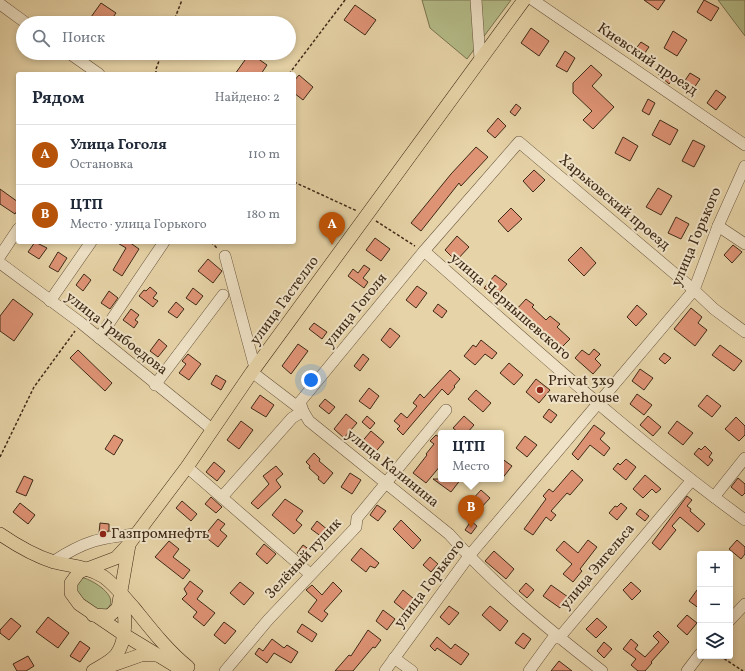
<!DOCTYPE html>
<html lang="ru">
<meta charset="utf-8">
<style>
:root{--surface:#fff;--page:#f2f2f3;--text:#1f2937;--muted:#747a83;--line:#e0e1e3;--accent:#b45309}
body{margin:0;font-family:Vollkorn,serif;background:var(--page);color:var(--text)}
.controls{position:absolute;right:12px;bottom:12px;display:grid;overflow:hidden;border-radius:4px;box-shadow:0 2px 6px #0003}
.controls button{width:36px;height:36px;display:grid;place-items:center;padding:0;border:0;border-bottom:1px solid var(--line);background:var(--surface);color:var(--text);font:20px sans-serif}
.you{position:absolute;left:311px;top:380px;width:14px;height:14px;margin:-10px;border:3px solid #fff;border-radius:50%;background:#1a73e8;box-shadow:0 0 0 6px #1a73e833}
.badge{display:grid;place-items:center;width:26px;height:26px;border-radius:50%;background:var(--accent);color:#fff;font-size:13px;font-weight:700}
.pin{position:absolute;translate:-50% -33px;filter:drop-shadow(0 1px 2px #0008)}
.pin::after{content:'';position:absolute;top:21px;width:14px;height:12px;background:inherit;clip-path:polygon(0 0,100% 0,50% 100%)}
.popup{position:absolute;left:438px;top:430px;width:66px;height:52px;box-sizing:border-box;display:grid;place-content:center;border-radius:4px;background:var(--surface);filter:drop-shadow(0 1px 3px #0005);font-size:13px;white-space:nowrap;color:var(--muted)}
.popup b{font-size:15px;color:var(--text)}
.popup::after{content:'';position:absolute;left:50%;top:100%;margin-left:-8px;border:8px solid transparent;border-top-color:var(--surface)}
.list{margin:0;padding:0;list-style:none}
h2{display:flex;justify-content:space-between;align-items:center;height:52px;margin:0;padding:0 16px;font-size:17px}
h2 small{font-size:13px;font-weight:400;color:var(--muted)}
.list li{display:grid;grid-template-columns:26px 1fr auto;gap:12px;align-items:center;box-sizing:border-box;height:60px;padding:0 16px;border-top:1px solid var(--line)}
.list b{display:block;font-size:15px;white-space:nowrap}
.list p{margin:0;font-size:13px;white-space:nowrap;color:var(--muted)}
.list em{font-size:13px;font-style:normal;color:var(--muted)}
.icon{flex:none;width:22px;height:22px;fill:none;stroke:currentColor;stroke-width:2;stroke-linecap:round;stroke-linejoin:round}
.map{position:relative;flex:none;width:745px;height:671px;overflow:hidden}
.search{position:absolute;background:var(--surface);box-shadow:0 2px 6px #0003;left:16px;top:16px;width:280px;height:44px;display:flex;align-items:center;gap:10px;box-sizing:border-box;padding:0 14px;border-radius:22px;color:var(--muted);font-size:15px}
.panel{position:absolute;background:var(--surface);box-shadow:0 2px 6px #0003;left:16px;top:72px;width:280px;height:172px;border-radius:4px}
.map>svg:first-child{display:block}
.green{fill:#b4bc88;stroke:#7a7350}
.building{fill:#de9375;stroke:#3f2a18}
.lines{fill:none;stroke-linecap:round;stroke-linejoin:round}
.minor-casing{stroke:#69543c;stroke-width:12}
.major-casing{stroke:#3f2a18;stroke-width:14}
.path{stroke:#3f2a18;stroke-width:1.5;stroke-dasharray:3 2;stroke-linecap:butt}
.minor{stroke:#efe2c6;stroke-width:11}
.major{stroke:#e6d3a7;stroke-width:13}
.poi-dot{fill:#8f2418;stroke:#efe2c6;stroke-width:1.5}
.labels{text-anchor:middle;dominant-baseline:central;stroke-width:4;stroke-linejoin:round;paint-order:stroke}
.street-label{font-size:15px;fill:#3f2a18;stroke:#efe2c6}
.poi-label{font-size:15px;fill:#3f2a18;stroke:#efe2c6;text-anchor:start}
</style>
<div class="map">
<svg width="745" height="671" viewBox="0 0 745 671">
<rect width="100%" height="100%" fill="#e6d3a7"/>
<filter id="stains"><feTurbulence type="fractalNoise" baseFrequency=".005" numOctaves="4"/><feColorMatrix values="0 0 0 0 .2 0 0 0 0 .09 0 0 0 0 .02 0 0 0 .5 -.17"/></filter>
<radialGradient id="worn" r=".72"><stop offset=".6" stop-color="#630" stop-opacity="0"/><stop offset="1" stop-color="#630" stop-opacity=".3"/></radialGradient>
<g class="green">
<path d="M422 0H511L467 59 430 28Z"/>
<path d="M718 0H745V36Z"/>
<path d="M84 578C97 582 125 601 102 612L76 597 74 586 79 579Z"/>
</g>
<g class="building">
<path d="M644 0H665L658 10Z"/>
<path d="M704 0 719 8 711 21 697 12Z"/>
<path d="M101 3 116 13 109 23H99L91 17Z"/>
<path d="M355 5 376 20 365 35 344 20Z"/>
<path d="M531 28 549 41 539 56 521 43Z"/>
<path d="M673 31 687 40 677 56 664 48Z"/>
<path d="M641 42 649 47 642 57 634 51Z"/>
<path d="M565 51 575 58 567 72 556 66Z"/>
<path d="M250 53 267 65 261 74H235Z"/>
<path d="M591 65 602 75 592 86 614 107 593 129 583 120 592 111 573 93V83Z"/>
<path d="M664 68 675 77 669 84 658 74Z"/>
<path d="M690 73 700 79 692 91 682 85Z"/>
<path d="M299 75 313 87 303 100 294 93V81Z"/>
<path d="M716 90 726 97 716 110 707 103Z"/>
<path d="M648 99 655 103 649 115 642 111Z"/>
<path d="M516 104 521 108 515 116 510 112Z"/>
<path d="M498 118 506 126 495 138 487 131Z"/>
<path d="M660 120 678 130 670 145 652 135Z"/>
<path d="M623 137 638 146 630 161 615 153Z"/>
<path d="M693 140 705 146 694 167 682 161Z"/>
<path d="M476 147 488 157 461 186 459 183 421 231 411 223 451 174Z"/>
<path d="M534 170 545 180 533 192 523 181Z"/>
<path d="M658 188 672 196 661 215 646 207Z"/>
<path d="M0 189 18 202V209L15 214 0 204Z"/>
<path d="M511 208 522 219 508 232 498 221Z"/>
<path d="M676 217 689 224 681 239 668 233Z"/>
<path d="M457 236 469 247 456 261 445 250Z"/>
<path d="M375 238 390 249 381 261 366 250Z"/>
<path d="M35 242 47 248 39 259 28 252Z"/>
<path d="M116 242H129L139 249 122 276 113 270 126 248Z"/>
<path d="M733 245 742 252 732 263 724 255Z"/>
<path d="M581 247 596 263 584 276 568 260Z"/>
<path d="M58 252 67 258 58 272 49 267Z"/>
<path d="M208 259 222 271 213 283 198 271Z"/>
<path d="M364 265 370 269 363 278 368 282 364 288 348 276 353 269 358 273Z"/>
<path d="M84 274 91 280 83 291 76 285Z"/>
<path d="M495 275 507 284 496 297 484 288Z"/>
<path d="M417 286 427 293 416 308 406 300Z"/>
<path d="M150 287 157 293 153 298 158 301 153 307 139 296 144 290 146 291Z"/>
<path d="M193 288 203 296 196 305 186 298Z"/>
<path d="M109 291 118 298 110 309 101 303Z"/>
<path d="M13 299 33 314 14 341 0 331V316Z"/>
<path d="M526 299 534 305 532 307 546 320 550 316 560 324 557 327 570 339 561 348 548 337 546 340 531 330 526 325 528 323 515 311Z"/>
<path d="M176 302 184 309 177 318 168 312Z"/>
<path d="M438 304 447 311 442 318 433 311Z"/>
<path d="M637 305 647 314 636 326 627 317Z"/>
<path d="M691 308 702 317 698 323 707 330 695 346 674 329Z"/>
<path d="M131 309 139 315 135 320 138 322 134 328 123 320Z"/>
<path d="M314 323 327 332 322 339 309 329Z"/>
<path d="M390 328 400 336 390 348 381 340Z"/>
<path d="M159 339 167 346 158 357 150 351Z"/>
<path d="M481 340 497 353 492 359 485 354 475 365 464 356 473 345 476 347Z"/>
<path d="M298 344 308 351 291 374 282 366Z"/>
<path d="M720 345 742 361 734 371 712 355Z"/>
<path d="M594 349 600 354 595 359 601 365 593 374 575 358 582 350 589 355Z"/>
<path d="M78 350 112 383 105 391 70 358Z"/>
<path d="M664 353 671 358 665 364 659 359Z"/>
<path d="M188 354 201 364 189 380 179 373 186 364 182 361Z"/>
<path d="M363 354 369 359 360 371 354 366Z"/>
<path d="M509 363 523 375 514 385 500 373Z"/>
<path d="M640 369 653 378 644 390 632 381Z"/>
<path d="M450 370 460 379 454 386 455 387 448 395 442 389 403 435 397 429 400 426 394 421 401 413 407 418 417 406 413 403 420 394 424 398Z"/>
<path d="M216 375 226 381 221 390 211 384Z"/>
<path d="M536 379 550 390 539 403 526 392Z"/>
<path d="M369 388 379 396 370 409 359 401Z"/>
<path d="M476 390 491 403 483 412 468 399Z"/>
<path d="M637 394 652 405 644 415 630 404Z"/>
<path d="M260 395 274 405 266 417 251 408Z"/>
<path d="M707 395 721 406 712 417 698 406Z"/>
<path d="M325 399 335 407 329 414 319 406Z"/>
<path d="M549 409 557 415 551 423 543 417Z"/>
<path d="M346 414 357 423 344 438 334 429Z"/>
<path d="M367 416 375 423 370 429 362 422Z"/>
<path d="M464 416 474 425 467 433H459L453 428Z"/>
<path d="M648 416 661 427 653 436 640 425Z"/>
<path d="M736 417 745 426V435L739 441 725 429Z"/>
<path d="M241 421 253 430 239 449 227 440Z"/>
<path d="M677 421 693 433 683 445 668 433Z"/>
<path d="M594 425 605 433 600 439 610 448 604 456 590 445 578 460 572 454Z"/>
<path d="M371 431 384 442 372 456 359 445Z"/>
<path d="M441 434V465L426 483 413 473 427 455 426 454 434 444 430 441 436 435 439 437Z"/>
<path d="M114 435 123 440 114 455 105 449Z"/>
<path d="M525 436 537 445 527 457 516 448Z"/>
<path d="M705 446 712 453 709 457 713 460 708 466 694 454 699 448 701 450Z"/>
<path d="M314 453 320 459 319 461 333 473 324 484 318 479 319 477 309 468 310 466 306 462Z"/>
<path d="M501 458 512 466 501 480Z"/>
<path d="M626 459 636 467 626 480 613 469 618 463 620 465Z"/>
<path d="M214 462 225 471 217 481 206 472Z"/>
<path d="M276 466 283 474 276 480 281 487 258 509 251 503 269 484 263 476Z"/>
<path d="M572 470 583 480 570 495 567 493 551 511 556 515 551 521 546 517 533 535 524 529 546 499 543 496 549 489 553 492Z"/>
<path d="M350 473 361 480 352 494 341 487Z"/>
<path d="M645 475 661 489 656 493 652 489 643 498 633 489Z"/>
<path d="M24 476 33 480 26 496 16 492Z"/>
<path d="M738 478 745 484V493L742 496 731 487Z"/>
<path d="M433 479H461L451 492Z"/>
<path d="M481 490 490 498 479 510 470 502Z"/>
<path d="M687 496 692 500 687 506 691 509 690 511 705 524 698 532 680 517 672 526 676 530 660 550 652 543Z"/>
<path d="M211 497 222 507 216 513 205 504Z"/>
<path d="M285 499 303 511 296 520 302 525 294 534 272 515Z"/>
<path d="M182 501 197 514 191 521 176 508Z"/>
<path d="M20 503 35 515 28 524 13 512Z"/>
<path d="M621 503 627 508 617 520 609 513 615 506 617 507Z"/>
<path d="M377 505 386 511 378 521 370 515Z"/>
<path d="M640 509 649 516 645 521 636 514Z"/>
<path d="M218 519 225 524 220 530 227 536 218 547 204 536Z"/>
<path d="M401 520 421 540 413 549 393 529Z"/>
<path d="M317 521 328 530 322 537 311 529Z"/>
<path d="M471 521 477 526 471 534 465 530Z"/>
<path d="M100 523 109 524V531L99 533Z"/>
<path d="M588 540 597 547 580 569 582 571 573 582 563 574 572 564 556 550 564 541 578 553Z"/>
<path d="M737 540 745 547V554L741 559 729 549Z"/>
<path d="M169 541 179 549 173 557 190 570 183 579 155 557Z"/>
<path d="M264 544 276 554 267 564 256 554Z"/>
<path d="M303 545 310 550 303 559 297 553Z"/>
<path d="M361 548 379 563 375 568 370 566 366 572 351 560Z"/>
<path d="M494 551 514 569 506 579 485 561Z"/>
<path d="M430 557 438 564 431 572 423 565Z"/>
<path d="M190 581 203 591 197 599 215 613 204 626 193 617 197 612 182 599 187 594 184 589Z"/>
<path d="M240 582 254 593 244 605 230 593Z"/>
<path d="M333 582 342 591 324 611 328 614 322 622 308 612 317 600 306 590 312 585 322 595Z"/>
<path d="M631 582 641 591 632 600 623 590Z"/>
<path d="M526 583 534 590 527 598 519 591Z"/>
<path d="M551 585 568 597 560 608 543 596Z"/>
<path d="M700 586V609L689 601Z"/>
<path d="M403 590 419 603 409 614 394 602Z"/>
<path d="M449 606 459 613 449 625 440 617Z"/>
<path d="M490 606 508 621 500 631 482 615Z"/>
<path d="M383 610 395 619 387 630 376 621Z"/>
<path d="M687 615 697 623 687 635 677 626Z"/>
<path d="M48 617 69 633 58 648 36 632Z"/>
<path d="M11 618 21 626 9 640 0 633V630Z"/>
<path d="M597 618 607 627 596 638 586 629Z"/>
<path d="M224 622 236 631 225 644 214 635Z"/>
<path d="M302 624 317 634 312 642 297 632Z"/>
<path d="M368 630 381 640 375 648 373 647 353 671H335L349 655 351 656Z"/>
<path d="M658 631 669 642 651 662 652 663 645 671H638L631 665 636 659 623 649 631 639 638 645 635 649 645 657 659 642 653 636Z"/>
<path d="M523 633 531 639 524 649 515 643Z"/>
<path d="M437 637 451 649 455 644 469 654 461 665 437 648 435 651 430 646Z"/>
<path d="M272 639 284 648 287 645 298 652 291 663 274 653 267 663 255 654 259 648 263 651Z"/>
<path d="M80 641 90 648 80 662 70 656Z"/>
<path d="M604 642 612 649 604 658 597 651Z"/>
<path d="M28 656 34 666 26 671H17L13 664Z"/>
<path d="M559 661 572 671H551Z"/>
</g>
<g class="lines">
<g class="minor-casing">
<g id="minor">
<path d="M476 0 480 59"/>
<path d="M533 0 745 145"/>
<path d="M0 4 26 23"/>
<path d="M69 53 99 74"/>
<path d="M718 226 745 244"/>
<path d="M424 251C529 343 632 438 745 520"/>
<path d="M0 256 18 229"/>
<path d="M225 256 255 368"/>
<path d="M0 263 81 323 213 430"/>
<path d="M50 301 91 242"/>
<path d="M99 338 164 242"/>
<path d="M252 372 303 411 309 421 449 534C494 585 548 629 602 671"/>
<path d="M155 385 223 295"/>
<path d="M187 467 310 574"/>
<path d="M222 497 292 418 303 411 300 402 424 251 519 142 694 290 714 309 745 332"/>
<path d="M714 497 745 458"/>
<path d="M54 561C85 541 99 538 136 534"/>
<path d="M730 620 745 604"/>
<path d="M394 658 412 671"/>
<path d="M225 671 268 620 356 527 357 518 446 410"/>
<path d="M385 671 469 556 694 290 718 226 745 166"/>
<path d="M529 671 553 638H559L691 481"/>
<path d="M687 671 700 654"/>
</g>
</g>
<g class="major-casing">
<g id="major">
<path d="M0 534C16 545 35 556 54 562 71 566 89 567 104 577 116 586 124 597 134 608 151 629 167 650 188 667"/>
<path d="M93 615 109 616 118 608 129 545"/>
<path d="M107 667 141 655H157"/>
<path d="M93 671C101 666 110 662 116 655 127 641 126 614 122 597"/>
<path d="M184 671 123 634 79 604 71 593V583L79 572 116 558 129 544 187 467 252 372 524 0"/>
</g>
</g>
<g class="path">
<path d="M173 23 182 0"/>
<path d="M156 74V69L162 53"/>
<path d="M289 74 345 0"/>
<path d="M294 182 357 211"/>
<path d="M376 221 415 246"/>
<path d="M211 242 218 249"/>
<path d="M0 457 34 387 75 331"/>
<path d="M720 656 743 671"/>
</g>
<use href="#minor" class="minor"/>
<use href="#major" class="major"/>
</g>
<g class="poi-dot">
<circle cx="540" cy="390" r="4"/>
<circle cx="103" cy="534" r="4"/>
</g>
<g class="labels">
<g class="street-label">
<text transform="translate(647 60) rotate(34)">Киевский проезд</text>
<text transform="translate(614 203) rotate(40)">Харьковский проезд</text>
<text transform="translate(697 237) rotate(-67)">улица Горького</text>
<text transform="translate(285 301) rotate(-54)">улица Гастелло</text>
<text transform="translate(510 307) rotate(41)">улица Чернышевского</text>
<text transform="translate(356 311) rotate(-51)">улица Гоголя</text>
<text transform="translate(116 334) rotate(38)">улица Грибоедова</text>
<text transform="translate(392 469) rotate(39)">улица Калинина</text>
<text transform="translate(304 559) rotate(-47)">Зелёный тупик</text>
<text transform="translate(598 567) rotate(-50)">улица Энгельса</text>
<text transform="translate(430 584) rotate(-53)">улица Горького</text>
</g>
<g class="poi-label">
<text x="548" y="381">Privat 3x9<tspan x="548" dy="17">warehouse</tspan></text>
<text x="111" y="534">Газпромнефть</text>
</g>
</g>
<rect width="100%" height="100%" filter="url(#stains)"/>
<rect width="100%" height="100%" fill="url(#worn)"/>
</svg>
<div class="controls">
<button>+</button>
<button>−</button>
<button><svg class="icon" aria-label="layers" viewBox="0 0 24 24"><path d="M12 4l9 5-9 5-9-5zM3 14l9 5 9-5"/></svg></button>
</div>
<div class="you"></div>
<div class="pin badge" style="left:332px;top:245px">A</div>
<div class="pin badge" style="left:471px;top:528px">B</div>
<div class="popup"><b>ЦТП</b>Место</div>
<div class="search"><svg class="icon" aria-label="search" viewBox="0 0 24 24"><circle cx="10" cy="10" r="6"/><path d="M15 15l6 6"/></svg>Поиск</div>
<section class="panel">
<h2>Рядом<small>Найдено: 2</small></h2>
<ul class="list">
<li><span class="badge">A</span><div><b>Улица Гоголя</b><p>Остановка</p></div><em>110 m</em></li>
<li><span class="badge">B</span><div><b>ЦТП</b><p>Место · улица Горького</p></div><em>180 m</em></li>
</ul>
</section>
</div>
